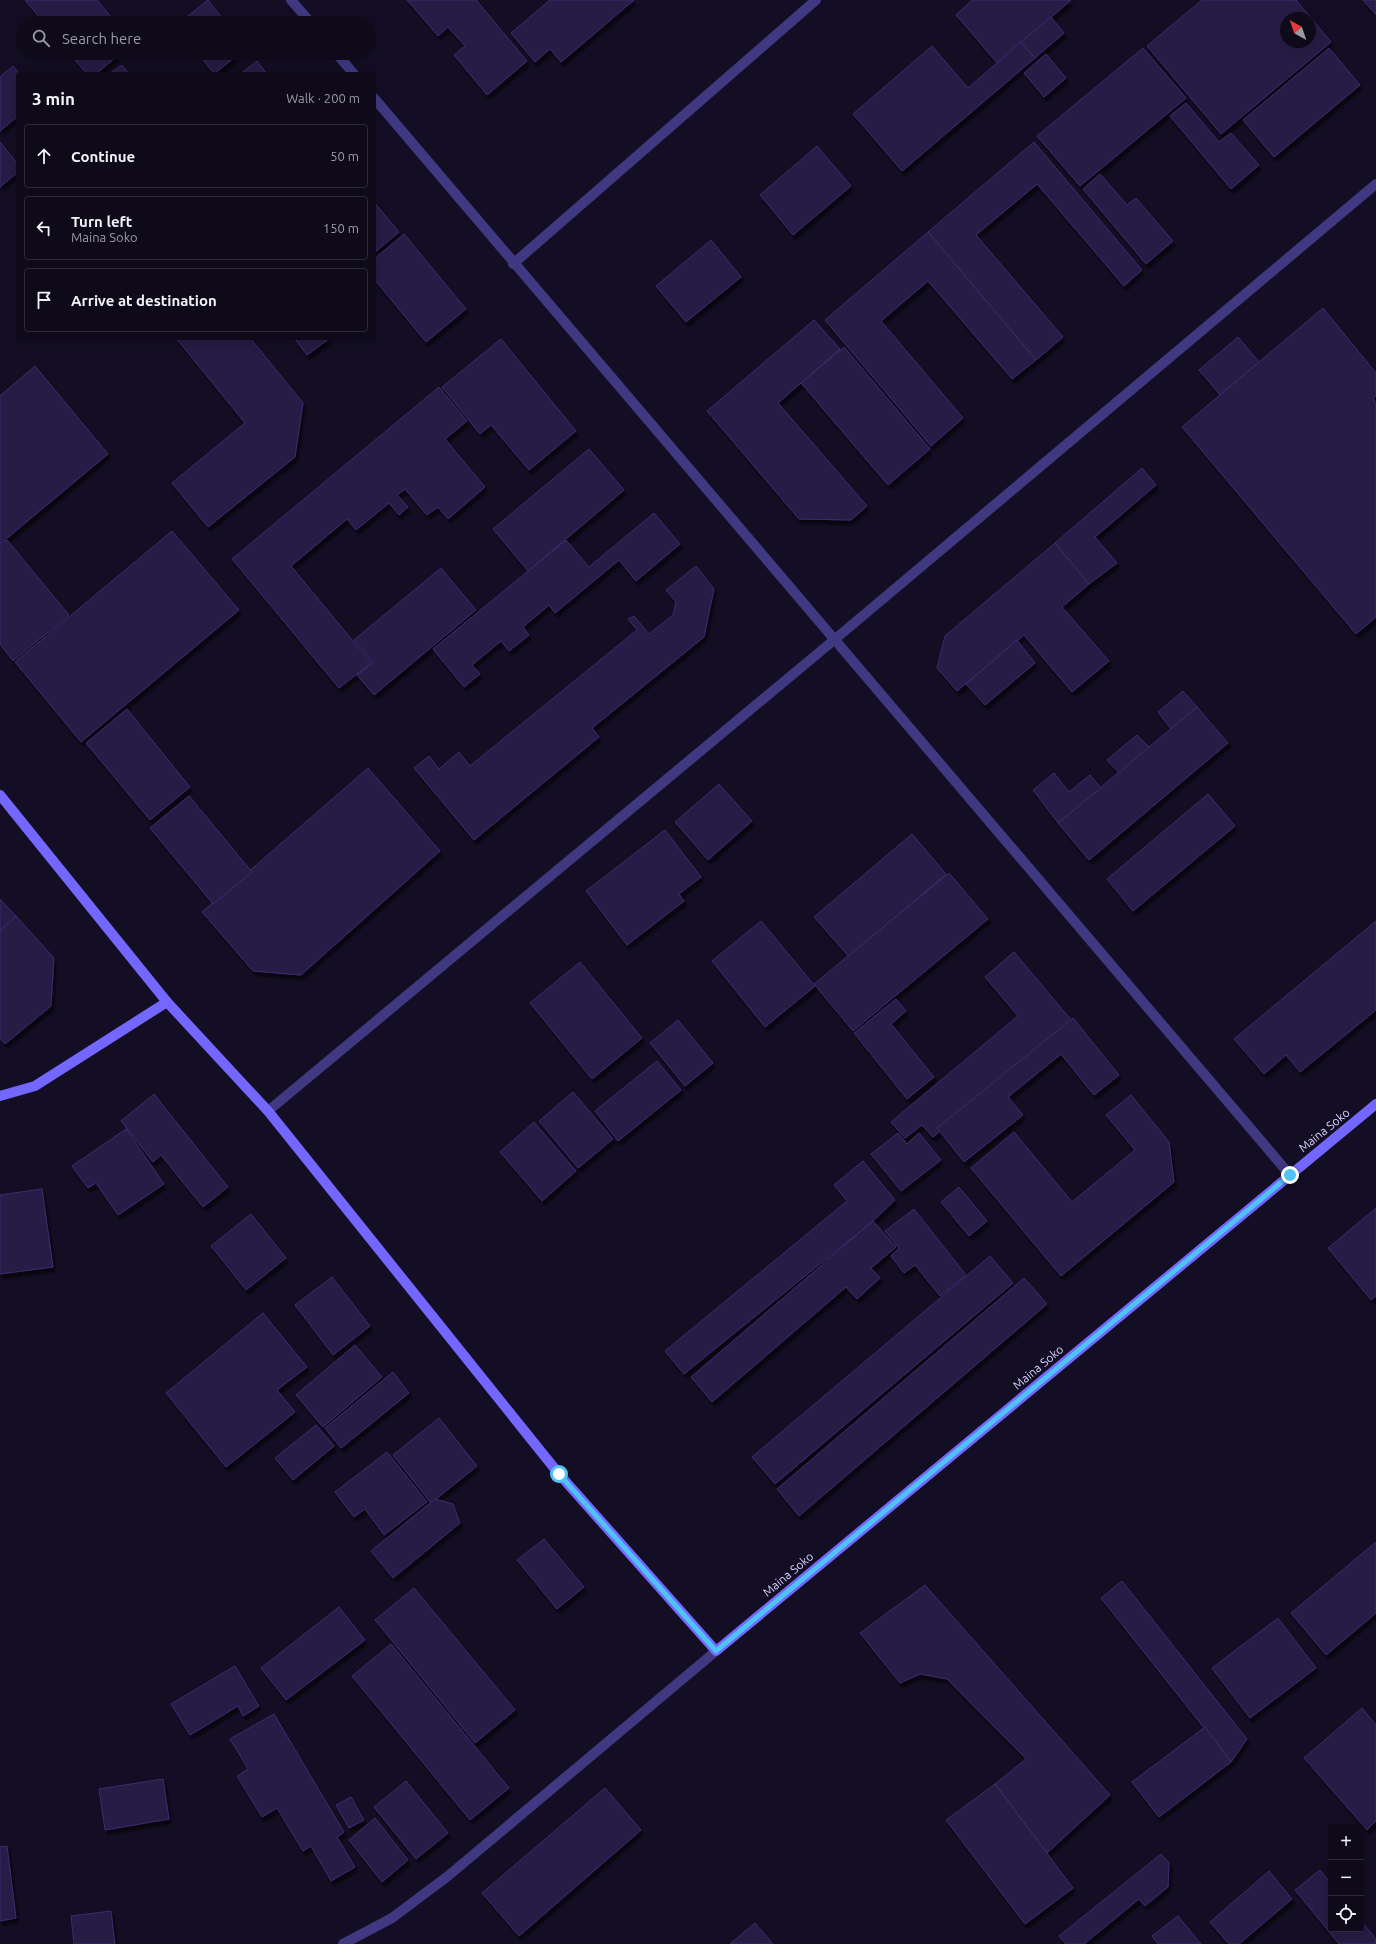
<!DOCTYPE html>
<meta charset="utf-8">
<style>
:root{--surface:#0e0a1a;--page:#1c1827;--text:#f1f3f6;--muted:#9b9aa2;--line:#2e2b39}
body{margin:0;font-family:Ubuntu,sans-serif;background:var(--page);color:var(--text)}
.controls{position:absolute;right:12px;bottom:12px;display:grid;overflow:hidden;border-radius:4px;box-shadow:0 4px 16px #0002}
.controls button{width:36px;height:36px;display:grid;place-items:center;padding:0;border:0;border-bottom:1px solid var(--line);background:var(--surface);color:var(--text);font:20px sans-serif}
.compass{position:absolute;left:1280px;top:12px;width:36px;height:36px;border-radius:50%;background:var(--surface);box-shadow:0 4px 16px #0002;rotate:320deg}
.stop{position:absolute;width:12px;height:12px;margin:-9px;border:3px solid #4fc3f7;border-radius:50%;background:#fff}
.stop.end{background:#4fc3f7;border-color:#fff;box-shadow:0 1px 4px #0008}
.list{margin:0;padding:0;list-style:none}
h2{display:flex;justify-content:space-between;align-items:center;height:52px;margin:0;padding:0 16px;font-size:17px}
h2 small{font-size:13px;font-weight:400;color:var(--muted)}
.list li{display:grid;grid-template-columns:26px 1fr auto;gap:12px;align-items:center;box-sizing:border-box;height:64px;margin:0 8px 8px;padding:0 8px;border:1px solid var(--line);border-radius:4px}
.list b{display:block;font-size:15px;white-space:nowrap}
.list p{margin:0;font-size:13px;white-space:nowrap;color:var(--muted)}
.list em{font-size:13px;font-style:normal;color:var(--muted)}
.icon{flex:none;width:22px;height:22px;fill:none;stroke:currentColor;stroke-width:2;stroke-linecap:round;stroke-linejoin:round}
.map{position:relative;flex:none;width:1376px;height:1944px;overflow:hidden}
.search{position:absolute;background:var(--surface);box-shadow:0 4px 16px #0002;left:16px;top:16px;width:360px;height:44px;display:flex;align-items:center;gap:10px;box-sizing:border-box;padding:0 14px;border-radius:22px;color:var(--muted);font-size:15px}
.panel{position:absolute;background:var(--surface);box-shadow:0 4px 16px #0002;left:16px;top:72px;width:360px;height:268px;border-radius:4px}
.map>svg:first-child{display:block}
.building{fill:#251a44;stroke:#3e2c70;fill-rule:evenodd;filter:url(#shadow)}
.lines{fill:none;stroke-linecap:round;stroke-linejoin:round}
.street{stroke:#403982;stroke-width:10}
.secondary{stroke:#7467ff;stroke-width:10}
.route{stroke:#4fc3f7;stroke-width:5}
.labels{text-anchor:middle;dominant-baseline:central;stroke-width:4;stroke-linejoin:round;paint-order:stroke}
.street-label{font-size:12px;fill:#d8d0ff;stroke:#130e23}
</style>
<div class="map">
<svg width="1376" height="1944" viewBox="0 0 1376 1944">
<defs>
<filter id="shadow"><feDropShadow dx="2.5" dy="4.5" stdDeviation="1" flood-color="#0009"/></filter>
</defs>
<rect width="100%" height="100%" fill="#130e23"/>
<g class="building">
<path d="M25 0H97L116 23H44Z"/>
<path d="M208 0 226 23H179Z"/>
<path d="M407 0H476L527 61 487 95 454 55 465 46 448 27 438 36Z"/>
<path d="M550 0H634L561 62 550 49 535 62 511 33Z"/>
<path d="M972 0H1071L998 64 956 15Z"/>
<path d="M1202 0H1296L1331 42 1221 134 1147 46ZM1286 18H1310V42H1286Z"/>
<path d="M1363 0H1376V15Z"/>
<path d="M1051 17 1064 33 1035 58 1021 42Z"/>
<path d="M1021 42 1035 58 902 171 853 114 932 46 968 88Z"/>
<path d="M1143 48 1186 98 1080 186 1037 136Z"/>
<path d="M1329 48 1360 85 1274 157 1243 120Z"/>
<path d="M69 53H121L96 74H87Z"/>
<path d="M198 53H240L214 74Z"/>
<path d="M1046 54 1066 78 1044 97 1024 73Z"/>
<path d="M257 61 267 74H240Z"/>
<path d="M122 65 129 74H109Z"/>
<path d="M13 66 20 74H18V116L0 131V77Z"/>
<path d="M1186 103 1219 142 1231 133 1259 165 1231 189 1170 116Z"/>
<path d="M0 142 18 164V172L0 187Z"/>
<path d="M1034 142 1142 270 1124 286 1037 184 976 235 1063 337 1036 360 928 232Z"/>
<path d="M817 146 851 186 793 235 760 195Z"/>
<path d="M1100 174 1127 205 1136 198 1173 241 1146 264 1083 189Z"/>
<path d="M374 202 399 232 374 253Z"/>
<path d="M928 232 1036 360 1012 379 928 281 881 321 963 418 931 446 825 320Z"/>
<path d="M404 234 466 309 426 342 374 279V259Z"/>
<path d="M711 240 741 277 686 322 656 286Z"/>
<path d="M1323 308 1376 373V396L1373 398 1376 403V617L1356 634 1182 427Z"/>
<path d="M814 320 840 349 778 403 867 506 851 520 799 519 707 411Z"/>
<path d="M1238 337 1259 362 1220 395 1199 370Z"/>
<path d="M176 338H250L303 403 295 457 208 527 172 483 245 423Z"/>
<path d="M294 338H330L307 355Z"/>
<path d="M501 339 576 431 529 470 491 425 480 434 442 387Z"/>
<path d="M844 347 930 449 888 485 801 383Z"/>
<path d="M35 366 108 454 0 544V396Z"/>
<path d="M439 387 467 421 445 439 485 487 448 519 438 507 427 515 405 489 397 495 408 507 399 515 389 503 356 530 347 519 291 566 371 663 339 688 232 559Z"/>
<path d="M589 449 624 490 528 571 493 529Z"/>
<path d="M1142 468 1156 485 1095 537 1117 563 1089 584 1055 543Z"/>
<path d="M654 513 680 544 636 581 619 560 555 613 549 605 523 627 529 635 509 651 501 641 472 665 480 674 464 687 433 649 566 540 589 567Z"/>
<path d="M172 531 239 610 81 742 15 662Z"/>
<path d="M7 540 69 615 13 661 0 644V546Z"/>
<path d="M1055 543 1089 584 1062 607 1109 661 1072 692 1024 635 957 691 937 668 945 636Z"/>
<path d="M696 566 714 589 704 637 592 728 599 737 474 840 414 768 429 756 439 769 459 752 470 766 637 630 628 619 634 616 649 634 673 615 676 602 666 590Z"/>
<path d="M441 568 476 610 374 695 357 675 373 663 354 640Z"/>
<path d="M1017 640 1035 663 985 705 966 684Z"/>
<path d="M1183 691 1197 707 1171 729 1158 712Z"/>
<path d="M1197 707 1228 743 1089 860 1058 823Z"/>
<path d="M127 709 190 787 150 820 86 743Z"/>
<path d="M1137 735 1149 747 1119 773 1107 760Z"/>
<path d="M368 768 440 851 301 975 253 971 202 912Z"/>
<path d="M1054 773 1069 792 1090 775 1101 788 1058 823 1033 790Z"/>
<path d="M719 784 752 821 708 860 675 822Z"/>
<path d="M1208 794 1235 826 1133 911 1107 879Z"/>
<path d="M189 796 252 872 213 904 150 828Z"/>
<path d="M665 830 701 877 679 894 684 901 627 945 586 891Z"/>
<path d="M912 834 946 874 849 957 814 917Z"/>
<path d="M949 873 988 919 853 1031 814 984Z"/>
<path d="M0 899 16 916 0 931Z"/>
<path d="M16 916 54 958 51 1006 5 1044 0 1038V931Z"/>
<path d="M761 921 815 986 765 1027 712 961Z"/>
<path d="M1376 921V1010L1300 1072 1286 1055 1264 1074 1234 1039Z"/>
<path d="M1014 952 1072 1021 933 1137 922 1125 905 1138 891 1122 1018 1016 985 977Z"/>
<path d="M580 962 642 1038 592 1079 530 1003Z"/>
<path d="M896 999 906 1011 891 1024 934 1077 907 1099 854 1033Z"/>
<path d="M1073 1018 1119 1075 1094 1095 1061 1054 1008 1097 1023 1115 964 1162 937 1128Z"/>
<path d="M678 1020 713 1063 685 1086 650 1043Z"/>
<path d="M657 1061 681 1090 618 1141 595 1111Z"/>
<path d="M573 1092 613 1139 578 1168 539 1121Z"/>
<path d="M154 1094 228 1187 203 1207 161 1155 153 1162 121 1121Z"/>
<path d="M1131 1095 1169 1142 1174 1182 1061 1276 971 1168 1014 1132 1072 1202 1135 1150 1106 1115Z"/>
<path d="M534 1122 576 1171 542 1201 500 1152Z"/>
<path d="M126 1129 164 1184 118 1215 96 1183 88 1188 72 1166Z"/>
<path d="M898 1133 907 1144 919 1133 941 1160 901 1191 871 1154Z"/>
<path d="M863 1161 895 1200 873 1221 684 1374 665 1351 847 1201 834 1185Z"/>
<path d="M959 1187 987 1221 969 1236 941 1202Z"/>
<path d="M42 1189 53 1267 0 1274V1195Z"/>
<path d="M1376 1208V1296L1371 1300 1328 1248Z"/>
<path d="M914 1209 966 1275 940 1296 915 1265 904 1273 891 1256 899 1248 885 1231Z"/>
<path d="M251 1214 286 1258 246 1290 211 1246Z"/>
<path d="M873 1221 896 1247 871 1268 880 1278 857 1299 846 1287 712 1402 691 1377Z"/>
<path d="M990 1256 1013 1283 775 1484 752 1457Z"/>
<path d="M332 1277 370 1326 333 1355 295 1305Z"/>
<path d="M1024 1278 1047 1304 799 1516 777 1489Z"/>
<path d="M263 1313 307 1367 277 1390 295 1412 226 1467 166 1393Z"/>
<path d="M355 1345 382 1377 323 1427 296 1395Z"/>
<path d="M393 1372 409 1393 341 1448 325 1428Z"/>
<path d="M439 1418 477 1466 431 1503 393 1455Z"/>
<path d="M316 1425 334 1446 293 1480 275 1458Z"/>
<path d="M387 1452 427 1502 384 1535 365 1509 354 1517 335 1492Z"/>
<path d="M435 1499 453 1504 460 1523 393 1578 371 1551Z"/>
<path d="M544 1539 584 1587 557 1609 517 1560Z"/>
<path d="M1376 1542V1613L1326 1655 1291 1613Z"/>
<path d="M1122 1581 1247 1739 1231 1762 1101 1598Z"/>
<path d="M925 1585 1110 1795 1047 1853 995 1784 1026 1759 947 1679 920 1674 900 1683 860 1633Z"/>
<path d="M414 1588 515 1710 475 1743 375 1620Z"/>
<path d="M339 1607 365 1640 286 1700 261 1668Z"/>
<path d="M1278 1618 1316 1668 1250 1718 1212 1668Z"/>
<path d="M391 1644 509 1788 470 1820 352 1676Z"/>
<path d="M235 1666 259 1706 243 1716 238 1706 190 1735 171 1704Z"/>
<path d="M1362 1708 1376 1725V1821L1367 1830 1304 1758Z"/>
<path d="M274 1714 344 1832 337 1837 355 1867 331 1881 311 1846 303 1851 277 1808 262 1817 237 1776 248 1769 230 1739Z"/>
<path d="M1205 1727 1231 1762 1159 1817 1132 1782Z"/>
<path d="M163 1779 169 1819 105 1830 99 1789Z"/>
<path d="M406 1781 448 1833 416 1859 374 1807Z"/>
<path d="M995 1784 1073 1888 1025 1924 946 1820Z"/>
<path d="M605 1788 641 1830 519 1936 482 1893Z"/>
<path d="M351 1797 364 1820 349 1828 336 1805Z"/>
<path d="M375 1818 408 1860 382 1882 349 1840Z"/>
<path d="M7 1846 16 1918 0 1921V1847Z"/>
<path d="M1161 1854 1169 1863 1168 1887 1145 1906 1139 1899 1084 1944H1066L1059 1936Z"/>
<path d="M1320 1870 1331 1884V1929H1361V1921L1376 1939V1944H1339L1295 1890Z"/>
<path d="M1269 1871 1292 1899 1239 1944H1229L1210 1922Z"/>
<path d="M111 1911 115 1944H74L71 1916Z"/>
<path d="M1178 1916 1201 1944H1158L1152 1936Z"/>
<path d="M755 1923 773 1944H730Z"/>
</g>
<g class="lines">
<g class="street">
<path d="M291 0 311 23"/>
<path d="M336 53 354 74"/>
<path d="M374 98 1290 1175"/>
<path d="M513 264 816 0"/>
<path d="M268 1111 834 640 1376 184"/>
<path d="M343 1944 392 1918 448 1876 716 1651"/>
</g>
<g class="secondary">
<path d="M0 795 167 1002 268 1111 559 1474 716 1651 1376 1104"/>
<path d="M0 1096 35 1086 167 1002"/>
</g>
</g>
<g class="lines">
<path class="route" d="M559 1474 716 1651 1290 1175"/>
</g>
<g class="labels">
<g class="street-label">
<text transform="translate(1324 1130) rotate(-39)">Maina Soko</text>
<text transform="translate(1038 1367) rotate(-40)">Maina Soko</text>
<text transform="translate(788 1574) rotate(-40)">Maina Soko</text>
</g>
</g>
</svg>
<div class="controls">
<button>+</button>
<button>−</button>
<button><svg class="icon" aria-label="locate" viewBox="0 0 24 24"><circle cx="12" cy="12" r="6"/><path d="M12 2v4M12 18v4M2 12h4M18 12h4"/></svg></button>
</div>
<svg class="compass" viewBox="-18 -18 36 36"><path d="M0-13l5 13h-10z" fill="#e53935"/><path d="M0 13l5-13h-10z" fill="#9b9aa2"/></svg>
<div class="stop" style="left:559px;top:1474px"></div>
<div class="stop end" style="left:1290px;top:1175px"></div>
<div class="search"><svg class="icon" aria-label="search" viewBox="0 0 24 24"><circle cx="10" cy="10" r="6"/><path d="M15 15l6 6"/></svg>Search here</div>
<section class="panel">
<h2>3 min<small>Walk · 200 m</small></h2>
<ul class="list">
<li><svg class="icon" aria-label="ahead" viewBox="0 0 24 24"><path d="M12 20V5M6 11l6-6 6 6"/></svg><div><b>Continue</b></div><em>50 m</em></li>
<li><svg class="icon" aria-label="left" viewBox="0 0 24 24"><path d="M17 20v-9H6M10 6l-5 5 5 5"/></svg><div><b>Turn left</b><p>Maina Soko</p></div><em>150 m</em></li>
<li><svg class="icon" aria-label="arrive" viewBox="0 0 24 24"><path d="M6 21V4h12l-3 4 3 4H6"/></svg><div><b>Arrive at destination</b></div></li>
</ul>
</section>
</div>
